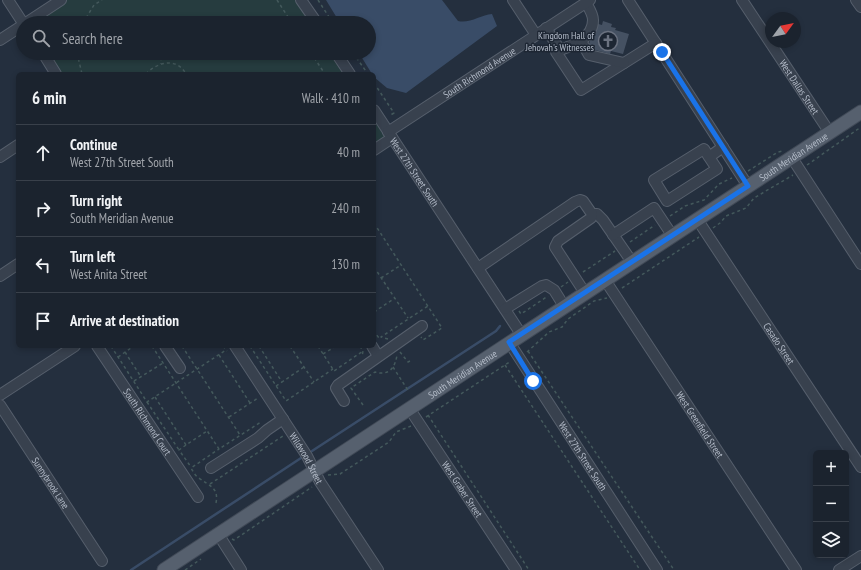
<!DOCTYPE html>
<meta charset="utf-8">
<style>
:root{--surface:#1b232e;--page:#242b36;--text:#f1f3f6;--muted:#a0a4aa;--line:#39404a}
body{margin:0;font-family:"PT Sans Narrow",sans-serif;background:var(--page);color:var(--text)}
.controls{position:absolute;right:12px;bottom:12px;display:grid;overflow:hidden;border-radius:6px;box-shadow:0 2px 6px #0003}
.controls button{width:36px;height:36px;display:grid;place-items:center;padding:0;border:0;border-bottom:1px solid var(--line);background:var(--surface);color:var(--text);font:20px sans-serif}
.compass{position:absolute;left:765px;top:12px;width:36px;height:36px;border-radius:50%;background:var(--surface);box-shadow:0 2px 6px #0003;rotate:57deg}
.stop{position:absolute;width:12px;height:12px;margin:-9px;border:3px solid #1a73e8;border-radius:50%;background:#fff}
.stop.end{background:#1a73e8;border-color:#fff;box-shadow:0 1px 4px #0008}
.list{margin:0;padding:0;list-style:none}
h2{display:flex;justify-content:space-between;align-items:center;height:52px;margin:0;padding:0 16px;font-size:17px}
h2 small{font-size:13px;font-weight:400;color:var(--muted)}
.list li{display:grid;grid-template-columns:26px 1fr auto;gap:12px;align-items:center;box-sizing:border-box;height:56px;padding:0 16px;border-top:1px solid var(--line)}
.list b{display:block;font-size:15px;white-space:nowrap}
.list p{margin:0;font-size:13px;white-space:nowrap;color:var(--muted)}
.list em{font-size:13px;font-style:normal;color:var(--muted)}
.icon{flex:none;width:22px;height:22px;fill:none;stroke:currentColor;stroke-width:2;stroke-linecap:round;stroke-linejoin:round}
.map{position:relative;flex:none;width:861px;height:570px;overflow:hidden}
.search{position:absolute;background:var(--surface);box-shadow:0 2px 6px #0003;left:16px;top:16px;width:360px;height:44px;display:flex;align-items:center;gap:10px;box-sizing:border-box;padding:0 14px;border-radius:22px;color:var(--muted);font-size:15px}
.panel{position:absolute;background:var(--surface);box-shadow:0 2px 6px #0003;left:16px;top:72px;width:360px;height:276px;border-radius:6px}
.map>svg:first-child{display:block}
.green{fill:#263c3f}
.water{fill:#394c67}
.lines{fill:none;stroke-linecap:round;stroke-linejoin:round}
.stream{stroke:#394c67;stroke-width:2.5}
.building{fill:#455162}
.minor-casing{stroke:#565f6c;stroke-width:12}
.major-casing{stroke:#414a57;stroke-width:15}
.path{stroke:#44595c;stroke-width:1.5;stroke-dasharray:3 3;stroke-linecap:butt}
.minor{stroke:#38414e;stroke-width:10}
.major{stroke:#56606e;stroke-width:13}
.route{stroke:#1a73e8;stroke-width:5}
.labels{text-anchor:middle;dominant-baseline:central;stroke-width:3;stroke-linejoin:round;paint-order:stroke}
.poi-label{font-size:10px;fill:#b4bcc9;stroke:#1d2633;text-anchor:end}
.street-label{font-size:10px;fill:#b4bcc9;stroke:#1d2633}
</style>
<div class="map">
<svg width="861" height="570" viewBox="0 0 861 570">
<rect width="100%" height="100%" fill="#242f3e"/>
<g class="green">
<path d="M61 0H301L316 23H26Z"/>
<path d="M43 53H336L350 74H56Z"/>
<path d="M374 110 392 138 374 150Z"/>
</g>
<path class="water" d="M326 0H442L458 21C469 24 481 15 492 14L497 26 406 93 387 88 374 77V74H372L359 53H369V23H340Z"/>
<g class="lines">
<g class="stream">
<path d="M312 451 496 331 500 326"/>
<path d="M131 570 301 458"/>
</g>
</g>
<path class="building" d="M603 21 612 24 611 27 616 28 615 30 629 34 623 54 611 51 610 54 588 48 595 23 602 25Z"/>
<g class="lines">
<g class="minor-casing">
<g id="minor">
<path d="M8 0 23 23"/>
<path d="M301 0 317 23"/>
<path d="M513 0 536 35"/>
<path d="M628 0 748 186"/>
<path id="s1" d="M742 0 830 133"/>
<path d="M856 0 861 7"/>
<path d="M26 23 61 0"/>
<path d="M546 28 560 50 556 52 581 90 656 43"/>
<path d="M0 40 23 25"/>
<path d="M581 41 589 55 624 63"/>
<path d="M560 50C574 45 593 38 593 20 593 14 589 8 586 3"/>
<path d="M43 53 56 74"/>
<path d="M336 53 350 74"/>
<path id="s2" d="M374 110 521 334"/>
<path id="s3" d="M388 132 590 0"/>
<path d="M374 150 392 138"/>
<path d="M0 157 18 145"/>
<path d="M709 157 717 169 667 201 654 180 704 149 709 157 723 147"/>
<path d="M792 158 861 264"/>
<path d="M592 214H597L603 220 632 262"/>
<path id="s4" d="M697 219 861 467"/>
<path d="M613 235 654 208 672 235"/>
<path d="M478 268 575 202 580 200 583 201 592 214 591 218 558 241 555 247 585 293"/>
<path d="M0 276 18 264"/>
<path id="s5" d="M605 280 796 570"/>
<path d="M505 309 542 286 546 285 554 290 564 306"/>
<path id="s6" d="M509 342 657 570"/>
<path id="s7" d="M97 346 198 497"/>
<path d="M165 346 180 368"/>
<path id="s8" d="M235 346 307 456 320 482 378 570"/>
<path d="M372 346 378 356"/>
<path d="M0 395 75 346"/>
<path d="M344 401 336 388 338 385 422 326"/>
<path id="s9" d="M0 405 102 561"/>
<path id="s10" d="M409 408 516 570"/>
<path d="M211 468 258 438 267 430 283 419"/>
<path d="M218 534 241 570"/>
<path d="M839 570 861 556"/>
</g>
</g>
<g class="major-casing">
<g id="major">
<path id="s11" d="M164 570 861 112"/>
</g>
</g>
<g class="path">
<path d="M277 0 292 23"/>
<path d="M318 0 333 23"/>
<path d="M83 23 94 5 102 0"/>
<path d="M77 53 82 74"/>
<path d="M157 53 161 57V64"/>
<path d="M311 53 325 74"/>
<path d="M353 53 368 74"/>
<path d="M146 74C157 62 177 57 186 74"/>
<path d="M374 83 394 113 389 116"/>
<path d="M807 165 861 127"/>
<path d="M748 171 778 152 783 151"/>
<path d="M670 216 685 206 704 200 719 184 732 178"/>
<path d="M374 223 442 328 423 340 421 337"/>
<path d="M713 228 720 223 726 216 746 208 754 198 793 175"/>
<path d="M630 242 655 225"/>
<path d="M374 267 408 318"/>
<path d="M583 272 615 251"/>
<path d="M381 278 401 265"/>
<path d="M561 287 568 282"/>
<path d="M622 288 699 237"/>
<path d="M519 311 521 314 548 296"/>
<path d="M374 312 395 298"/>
<path d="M374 330 378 337H381"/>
<path d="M388 339 381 337 428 306"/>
<path d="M111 346 147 402 226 350"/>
<path d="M152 346 219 449 261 422"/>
<path d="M182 346 240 435"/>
<path d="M223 346 227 351"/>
<path d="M250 346 286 401 333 369"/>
<path d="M259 346 282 382 304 367"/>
<path d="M290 346 314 382"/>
<path d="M318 346 334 371 363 351"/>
<path d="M360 346 363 351 362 357"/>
<path d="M528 351 674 570"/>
<path d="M125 352 141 377"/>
<path d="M400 352 408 362 410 361"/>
<path d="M527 352 549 332 562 327 568 319 594 301 607 298"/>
<path d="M323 354 336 346"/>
<path d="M219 355 250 403"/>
<path d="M118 357 134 346"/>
<path d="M505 365 640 570"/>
<path d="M393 367 409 392"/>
<path d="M134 381 163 363"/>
<path d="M276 386 282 382"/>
<path d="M155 397 186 445 207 431"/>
<path d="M147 402 179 450"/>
<path d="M363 405 351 388 375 372C389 376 395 368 397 355"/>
<path d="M428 415 529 570"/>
<path d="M229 417 258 398"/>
<path d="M426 417 511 361"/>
<path d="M186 445 179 450 191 467"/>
<path d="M328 475 340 474 389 442 396 432 411 426"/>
<path d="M210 484 283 436"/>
<path d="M216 503C219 487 209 486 199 478 195 476 193 471 191 468L219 449"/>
<path d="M232 539 234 540 312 487"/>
<path d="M185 570 201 559"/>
</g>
<use href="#minor" class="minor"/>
<use href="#major" class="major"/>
</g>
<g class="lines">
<path class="route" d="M533 381 509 342 748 186 662 52"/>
</g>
<defs>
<g id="church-ring" transform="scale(1)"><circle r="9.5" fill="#1d2633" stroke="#6b7280" stroke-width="1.5"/><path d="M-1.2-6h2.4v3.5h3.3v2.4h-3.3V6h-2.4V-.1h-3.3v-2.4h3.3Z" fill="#6b7280"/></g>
</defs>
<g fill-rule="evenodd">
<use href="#church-ring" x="608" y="41"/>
</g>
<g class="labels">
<g class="poi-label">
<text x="594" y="35">Kingdom Hall of<tspan x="594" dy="12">Jehovah's Witnesses</tspan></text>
</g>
<g class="street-label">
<text stroke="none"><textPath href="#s3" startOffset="109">South Richmond Avenue</textPath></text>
<text stroke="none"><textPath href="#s1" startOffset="104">West Dallas Street</textPath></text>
<text stroke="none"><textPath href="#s11" startOffset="753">South Meridian Avenue</textPath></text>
<text stroke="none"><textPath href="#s2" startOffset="74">West 27th Street South</textPath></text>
<text stroke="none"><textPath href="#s4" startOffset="149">Casado Street</textPath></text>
<text stroke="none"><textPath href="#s11" startOffset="357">South Meridian Avenue</textPath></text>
<text stroke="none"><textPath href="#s7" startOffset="91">South Richmond Court</textPath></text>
<text stroke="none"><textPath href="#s5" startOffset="173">West Greenfield Street</textPath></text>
<text stroke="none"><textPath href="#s6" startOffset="136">West 27th Street South</textPath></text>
<text stroke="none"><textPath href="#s8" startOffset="133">Wildwood Street</textPath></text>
<text stroke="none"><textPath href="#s9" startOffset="93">Sunnybrook Lane</textPath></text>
<text stroke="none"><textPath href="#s10" startOffset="97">West Graber Street</textPath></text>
</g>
</g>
</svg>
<div class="controls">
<button>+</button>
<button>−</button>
<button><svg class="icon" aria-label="layers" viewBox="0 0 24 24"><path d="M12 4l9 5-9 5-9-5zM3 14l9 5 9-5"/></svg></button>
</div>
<svg class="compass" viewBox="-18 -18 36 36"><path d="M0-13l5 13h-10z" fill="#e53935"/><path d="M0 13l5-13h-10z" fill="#a0a4aa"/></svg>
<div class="stop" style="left:533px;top:381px"></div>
<div class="stop end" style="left:662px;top:52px"></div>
<div class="search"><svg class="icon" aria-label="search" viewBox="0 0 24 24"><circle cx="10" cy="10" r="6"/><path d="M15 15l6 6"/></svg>Search here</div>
<section class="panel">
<h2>6 min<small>Walk · 410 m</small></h2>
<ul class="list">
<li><svg class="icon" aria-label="ahead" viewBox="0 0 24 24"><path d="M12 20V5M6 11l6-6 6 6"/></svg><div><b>Continue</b><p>West 27th Street South</p></div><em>40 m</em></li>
<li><svg class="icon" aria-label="right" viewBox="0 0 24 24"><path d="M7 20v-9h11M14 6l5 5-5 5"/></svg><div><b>Turn right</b><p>South Meridian Avenue</p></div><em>240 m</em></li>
<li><svg class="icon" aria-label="left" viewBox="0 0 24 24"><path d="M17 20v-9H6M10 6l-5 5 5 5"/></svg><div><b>Turn left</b><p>West Anita Street</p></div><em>130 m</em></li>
<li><svg class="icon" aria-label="arrive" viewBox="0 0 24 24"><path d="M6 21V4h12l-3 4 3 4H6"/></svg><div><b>Arrive at destination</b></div></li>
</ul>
</section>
</div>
